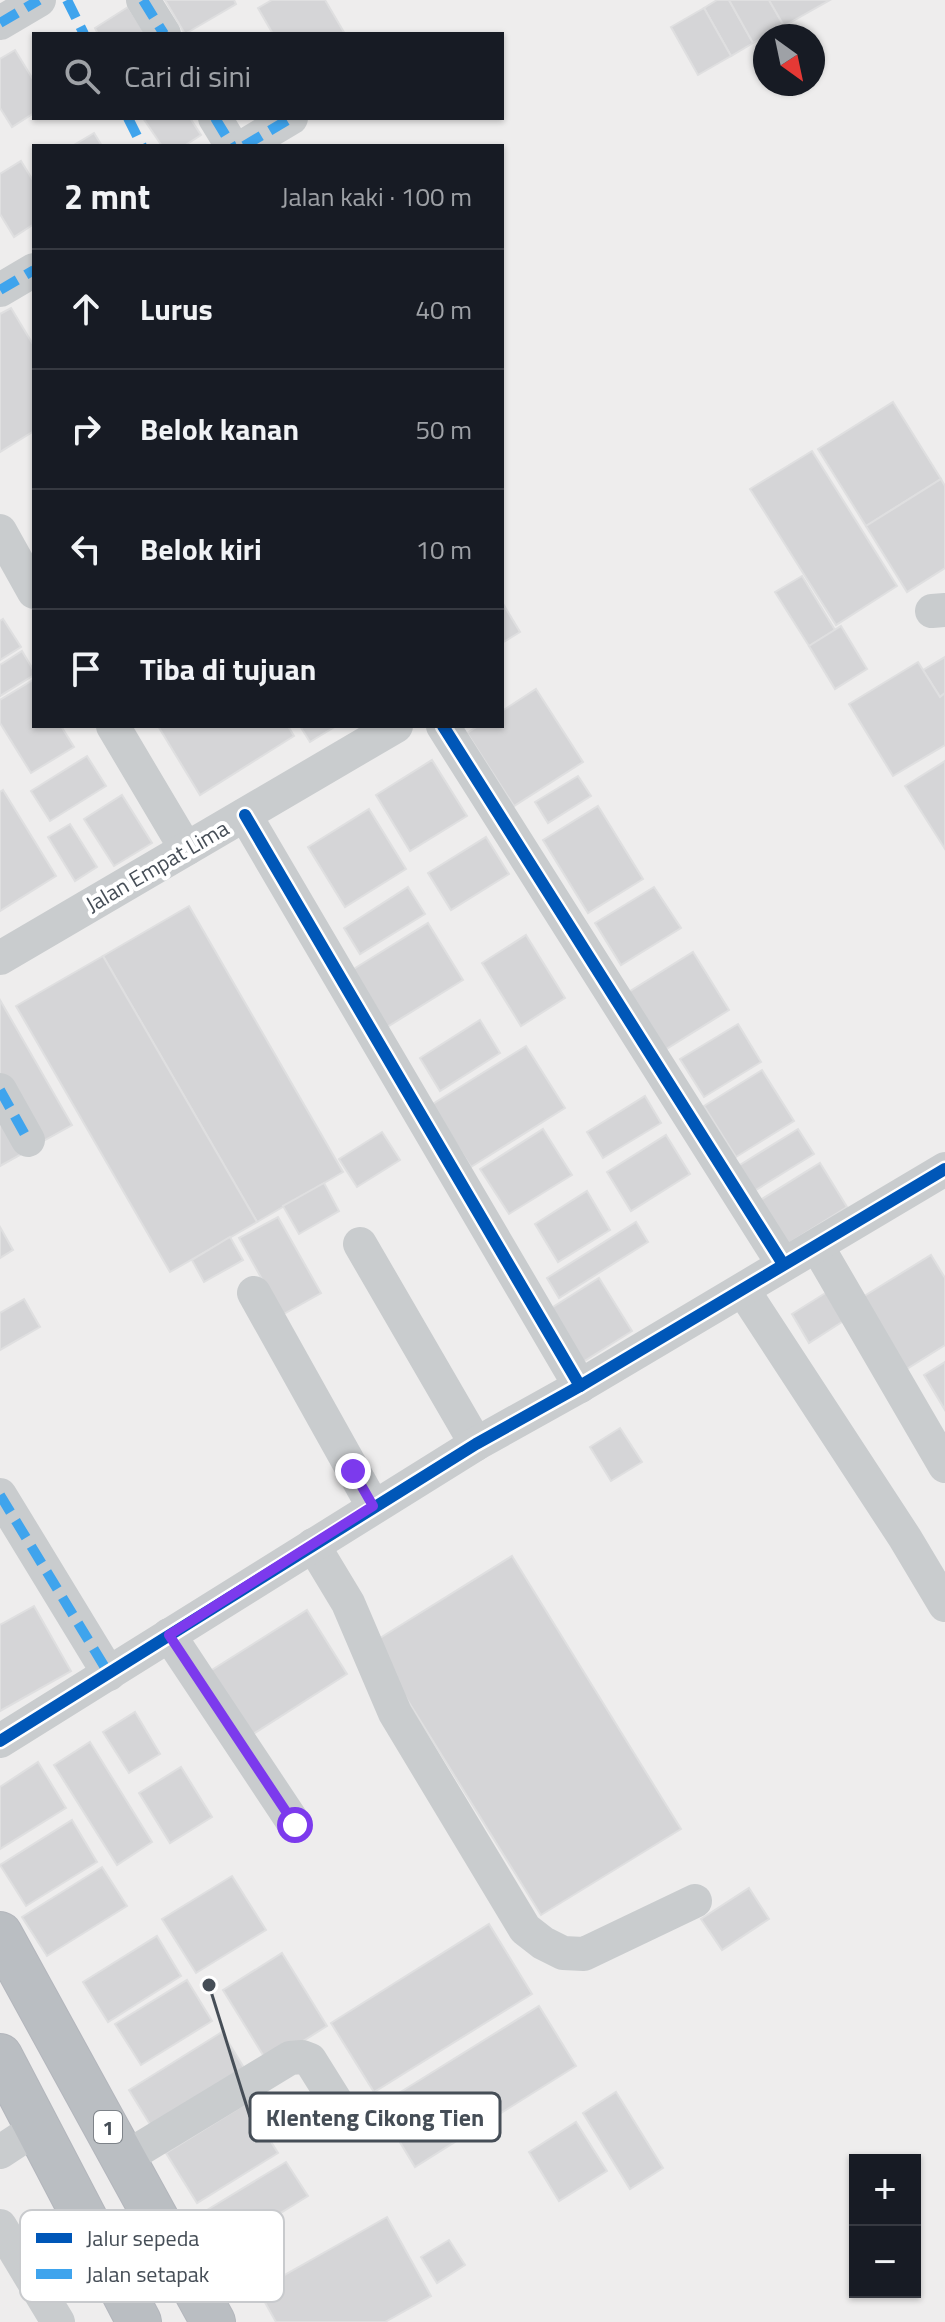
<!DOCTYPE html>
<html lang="id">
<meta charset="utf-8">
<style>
:root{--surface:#171b24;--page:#242831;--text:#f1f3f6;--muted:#9ea1a6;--line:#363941}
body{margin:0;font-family:"Titillium Web",sans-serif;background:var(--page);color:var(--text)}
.controls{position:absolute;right:24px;bottom:24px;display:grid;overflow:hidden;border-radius:0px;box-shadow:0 2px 6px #0004}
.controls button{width:72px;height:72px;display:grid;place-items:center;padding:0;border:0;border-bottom:2px solid var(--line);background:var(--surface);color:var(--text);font:40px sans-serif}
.compass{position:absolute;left:753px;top:24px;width:72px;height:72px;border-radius:50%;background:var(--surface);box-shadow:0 2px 6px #0004;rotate:147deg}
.stop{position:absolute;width:24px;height:24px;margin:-18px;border:6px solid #7c3aed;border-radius:50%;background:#fff}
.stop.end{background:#7c3aed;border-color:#fff;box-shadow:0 2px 8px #0008}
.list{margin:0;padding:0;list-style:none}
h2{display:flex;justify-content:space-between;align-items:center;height:104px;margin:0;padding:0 32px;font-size:34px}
h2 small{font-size:26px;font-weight:400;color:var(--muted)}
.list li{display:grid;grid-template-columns:52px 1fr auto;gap:24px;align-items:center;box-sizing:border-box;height:120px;padding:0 32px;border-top:2px solid var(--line)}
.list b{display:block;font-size:30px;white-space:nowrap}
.list em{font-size:26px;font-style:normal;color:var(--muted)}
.icon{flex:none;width:44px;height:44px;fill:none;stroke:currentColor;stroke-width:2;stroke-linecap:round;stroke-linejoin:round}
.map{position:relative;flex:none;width:945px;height:2322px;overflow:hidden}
.search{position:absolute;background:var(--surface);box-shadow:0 2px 6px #0004;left:32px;top:32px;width:472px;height:88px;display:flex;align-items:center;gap:20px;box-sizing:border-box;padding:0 28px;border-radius:0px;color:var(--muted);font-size:30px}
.panel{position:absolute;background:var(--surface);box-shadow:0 2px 6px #0004;left:32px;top:144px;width:472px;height:584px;border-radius:0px}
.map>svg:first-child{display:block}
.building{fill:#d5d5d7;stroke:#dfdfe0;stroke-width:2}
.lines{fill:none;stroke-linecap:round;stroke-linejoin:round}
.highway-casing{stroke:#b3b6bc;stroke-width:46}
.minor{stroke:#c9ccce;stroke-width:34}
.highway{stroke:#babec2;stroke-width:44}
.quiet{stroke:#3fa4ed;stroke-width:10;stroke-dasharray:20 10;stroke-linecap:butt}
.cycleway-casing{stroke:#fff;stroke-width:17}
.cycleway{stroke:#0057b8;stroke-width:12}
.route{stroke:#7c3aed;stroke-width:10}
.labels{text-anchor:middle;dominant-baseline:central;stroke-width:8;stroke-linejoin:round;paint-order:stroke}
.shield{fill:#fff;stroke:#7e8389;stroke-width:2}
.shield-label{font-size:20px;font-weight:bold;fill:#464e57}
.street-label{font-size:22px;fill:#464e57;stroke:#fff}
.key{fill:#fff;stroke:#c8cacd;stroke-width:2}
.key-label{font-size:22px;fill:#464e57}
.leader{fill:none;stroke:#464e57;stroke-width:3}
.callout-dot{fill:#464e57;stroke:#fff;stroke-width:3}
.callout{fill:#fff;stroke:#464e57;stroke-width:3}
.callout-label{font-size:24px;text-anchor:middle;font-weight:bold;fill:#464e57}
</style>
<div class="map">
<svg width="945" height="2322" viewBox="0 0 945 2322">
<rect width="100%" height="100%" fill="#eeeded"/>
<g class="building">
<path d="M165 0H234L236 4 185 34Z"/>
<path d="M272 0H325L345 34H273L258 8Z"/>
<path d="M717 0H729L753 43 731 56 704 8Z"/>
<path d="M729 0H769L784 26 753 43Z"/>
<path d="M769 0H830L784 26Z"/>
<path d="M128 7 146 34H98L95 28Z"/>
<path d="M704 8 731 56 698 75 671 27Z"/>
<path d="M15 50 34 81V113L12 127 0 108V59Z"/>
<path d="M143 118H190L201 135 184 146H162Z"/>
<path d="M94 133 102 146H75L74 145Z"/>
<path d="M21 161 34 182V224L14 237 0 214V174Z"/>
<path d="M11 308 34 346V431L0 452V314Z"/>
<path d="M893 402 941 479 866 526 818 449Z"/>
<path d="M812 451 897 586 836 625 750 489Z"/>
<path d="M941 479 945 486V568L907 592 866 526Z"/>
<path d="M802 576 835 630 809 646 775 592Z"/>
<path d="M502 602 520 632 502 643Z"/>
<path d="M3 619 21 647 0 660V621Z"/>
<path d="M841 626 867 669 835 689 809 646Z"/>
<path d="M22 651 34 671V675L0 696V665Z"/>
<path d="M945 657V693L940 697 923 670Z"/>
<path d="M918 662 940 697 945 693V745L893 776 849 704Z"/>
<path d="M33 680 34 726H61L74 747 31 773 0 723V700Z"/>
<path d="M536 689 583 762 514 806 467 733 478 726H502V711Z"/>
<path d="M158 726H288L294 736 200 795Z"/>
<path d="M300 726H336L310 742Z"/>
<path d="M87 756 106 786 50 821 31 791Z"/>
<path d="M432 760 467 816 410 851 376 795Z"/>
<path d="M945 761V849L905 786Z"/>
<path d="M578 776 591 796 548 823 535 802Z"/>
<path d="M3 790 56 876 0 911V792Z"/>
<path d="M122 795 152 843 114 866 84 819Z"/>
<path d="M598 806 643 879 588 913 543 840Z"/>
<path d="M369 809 406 869 345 907 308 847Z"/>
<path d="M70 824 97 867 75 881 48 837Z"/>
<path d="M486 837 509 874 451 910 428 873Z"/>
<path d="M408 887 425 914 360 954 344 928Z"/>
<path d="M654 887 681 928 621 965 595 923Z"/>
<path d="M189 906 343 1172 257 1222 103 956Z"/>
<path d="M428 923 463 980 379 1032 344 975Z"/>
<path d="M526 935 565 998 521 1026 482 963Z"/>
<path d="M693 952 729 1010 663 1051 627 993Z"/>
<path d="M103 956 257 1222 170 1272 16 1006Z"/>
<path d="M0 1000 72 1125 38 1144 0 1078Z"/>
<path d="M480 1020 500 1053 440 1091 420 1058Z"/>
<path d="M738 1024 761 1062 704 1097 680 1059Z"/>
<path d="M526 1046 565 1108 471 1167 431 1105Z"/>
<path d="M762 1070 794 1121 736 1157 704 1106Z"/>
<path d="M645 1096 661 1123 603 1158 587 1132Z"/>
<path d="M0 1108 25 1152 0 1166Z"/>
<path d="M543 1129 572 1175 509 1214 480 1169Z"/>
<path d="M798 1129 814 1154 751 1193 735 1168Z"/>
<path d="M382 1132 400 1160 357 1187 339 1159Z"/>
<path d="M666 1135 690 1174 631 1211 607 1172Z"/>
<path d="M820 1163 847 1207 781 1248 754 1204Z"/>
<path d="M324 1183 339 1211 299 1234 283 1206Z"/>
<path d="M587 1191 610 1230 558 1262 535 1224Z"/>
<path d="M278 1217 321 1293 282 1315 239 1238Z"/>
<path d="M636 1222 648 1242 559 1298 547 1278Z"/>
<path d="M0 1227 13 1250 0 1258Z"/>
<path d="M230 1237 243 1260 204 1282 192 1260Z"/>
<path d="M931 1255 945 1278V1345L905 1370 861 1298Z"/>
<path d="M599 1278 632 1331 578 1365 545 1312Z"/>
<path d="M827 1292 845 1320 809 1343 792 1314Z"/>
<path d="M24 1299 40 1327 0 1350V1313Z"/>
<path d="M945 1362V1410L924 1375Z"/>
<path d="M620 1428 642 1462 611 1481 590 1447Z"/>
<path d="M512 1556 681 1829 541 1915 372 1643Z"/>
<path d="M34 1606 71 1671 0 1711V1625Z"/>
<path d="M307 1610 347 1674 247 1738 207 1673Z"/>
<path d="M135 1712 160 1754 129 1773 103 1732Z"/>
<path d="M90 1742 152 1842 117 1865 54 1765Z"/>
<path d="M38 1762 66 1808 0 1849V1787Z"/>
<path d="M181 1767 212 1817 170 1843 139 1793Z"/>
<path d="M72 1820 97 1862 26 1906 0 1865Z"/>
<path d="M102 1867 127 1906 47 1956 22 1917Z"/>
<path d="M232 1876 266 1930 196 1973 162 1919Z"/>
<path d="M749 1888 769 1919 722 1950 701 1919Z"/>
<path d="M489 1924 532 1994 374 2092 331 2023Z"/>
<path d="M157 1936 181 1976 108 2022 83 1982Z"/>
<path d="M282 1953 327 2026 268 2063 223 1990Z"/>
<path d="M187 1980 212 2021 141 2065 115 2024Z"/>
<path d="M539 2006 576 2066 415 2167 378 2106Z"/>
<path d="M222 2032 249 2076 156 2134 129 2090Z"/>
<path d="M616 2092 663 2168 630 2189 583 2113Z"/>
<path d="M247 2103 278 2153 197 2203 166 2153Z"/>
<path d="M576 2122 607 2171 559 2201 529 2152Z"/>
<path d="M286 2162 308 2196 229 2245 207 2210Z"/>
<path d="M387 2217 431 2296 385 2322H276L258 2290Z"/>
<path d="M449 2240 465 2265 437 2283 421 2257Z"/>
</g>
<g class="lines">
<g class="highway-casing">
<g id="highway">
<path d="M0 1934 213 2322"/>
<path d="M0 2056 139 2322"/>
</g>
</g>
<g class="minor">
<path d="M143 0 164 34"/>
<path d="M0 23 39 0"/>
<path d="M215 118 232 146"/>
<path d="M244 146 291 118"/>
<path d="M0 290 34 270"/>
<path d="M0 531 34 592"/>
<path d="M932 611 945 610"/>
<path d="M113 726 186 849"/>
<path d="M443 726 783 1264"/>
<path d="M245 815 580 1386"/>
<path d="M0 958 396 726"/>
<path d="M0 1090 28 1140"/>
<path d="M360 1244 476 1444"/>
<path d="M817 1246 945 1466"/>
<path d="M743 1290 905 1538 945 1605"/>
<path d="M254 1293 373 1506"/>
<path d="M0 1495 109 1674"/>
<path d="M313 1545 348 1603 395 1713 525 1929 543 1943 563 1953 584 1954 695 1901"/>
<path d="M169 1635 295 1825"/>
<path d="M0 1741 476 1444 580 1386 945 1169"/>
<path d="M0 2152 38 2127"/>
<path d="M125 2158 290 2058 302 2057 310 2060 345 2116"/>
<path d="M0 2226 58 2322"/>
</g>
<use href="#highway" class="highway"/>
<g class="quiet">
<path d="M67 0 84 34"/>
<path d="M143 0 164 34"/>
<path d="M0 23 39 0"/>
<path d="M128 118 142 146"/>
<path d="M215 118 232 146"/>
<path d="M244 146 291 118"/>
<path d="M0 290 34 270"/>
<path d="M0 1090 28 1140"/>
<path d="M0 1495 109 1674"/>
</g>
<g class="cycleway-casing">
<g id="cycleway">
<path d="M443 726 783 1264"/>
<path d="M245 815 580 1386"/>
<path d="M0 1741 476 1444 580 1386 945 1169"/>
</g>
</g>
<use href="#cycleway" class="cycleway"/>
</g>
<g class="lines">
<path class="route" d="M295 1825 169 1635 373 1506 353 1471"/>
</g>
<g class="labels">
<rect class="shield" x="94" y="2111" width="28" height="32" rx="6"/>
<g class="shield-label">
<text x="108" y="2127">1</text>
</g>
<g class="street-label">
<text transform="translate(157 866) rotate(-30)">Jalan Empat Lima</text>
</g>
</g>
<rect x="20" y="2210" width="264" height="92" rx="12" class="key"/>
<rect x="36" y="2233" width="36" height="10" fill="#0057b8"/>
<rect x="36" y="2269" width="36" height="10" fill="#3fa4ed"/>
<g class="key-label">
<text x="86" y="2246">Jalur sepeda</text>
<text x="86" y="2282">Jalan setapak</text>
</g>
<path class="leader" d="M209 1985L250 2117"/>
<circle class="callout-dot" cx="209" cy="1985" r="8"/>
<rect class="callout" x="250" y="2093" width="250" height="48" rx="8"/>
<g class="callout-label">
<text x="375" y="2126">Klenteng Cikong Tien</text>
</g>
</svg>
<div class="controls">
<button>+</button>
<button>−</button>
</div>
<svg class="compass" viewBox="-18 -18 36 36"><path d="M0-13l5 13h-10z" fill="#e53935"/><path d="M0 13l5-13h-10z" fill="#9ea1a6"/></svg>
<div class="stop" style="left:295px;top:1825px"></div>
<div class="stop end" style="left:353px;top:1471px"></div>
<div class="search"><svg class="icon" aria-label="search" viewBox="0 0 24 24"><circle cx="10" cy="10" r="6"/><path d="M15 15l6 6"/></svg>Cari di sini</div>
<section class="panel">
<h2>2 mnt<small>Jalan kaki · 100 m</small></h2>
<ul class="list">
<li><svg class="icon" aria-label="ahead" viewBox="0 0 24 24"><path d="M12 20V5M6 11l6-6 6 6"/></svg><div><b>Lurus</b></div><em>40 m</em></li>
<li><svg class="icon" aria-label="right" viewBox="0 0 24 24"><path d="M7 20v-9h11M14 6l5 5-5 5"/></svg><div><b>Belok kanan</b></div><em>50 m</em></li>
<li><svg class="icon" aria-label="left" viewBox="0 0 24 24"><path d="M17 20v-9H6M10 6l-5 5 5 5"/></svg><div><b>Belok kiri</b></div><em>10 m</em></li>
<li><svg class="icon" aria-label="arrive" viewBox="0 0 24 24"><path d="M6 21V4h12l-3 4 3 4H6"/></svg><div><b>Tiba di tujuan</b></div></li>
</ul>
</section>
</div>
